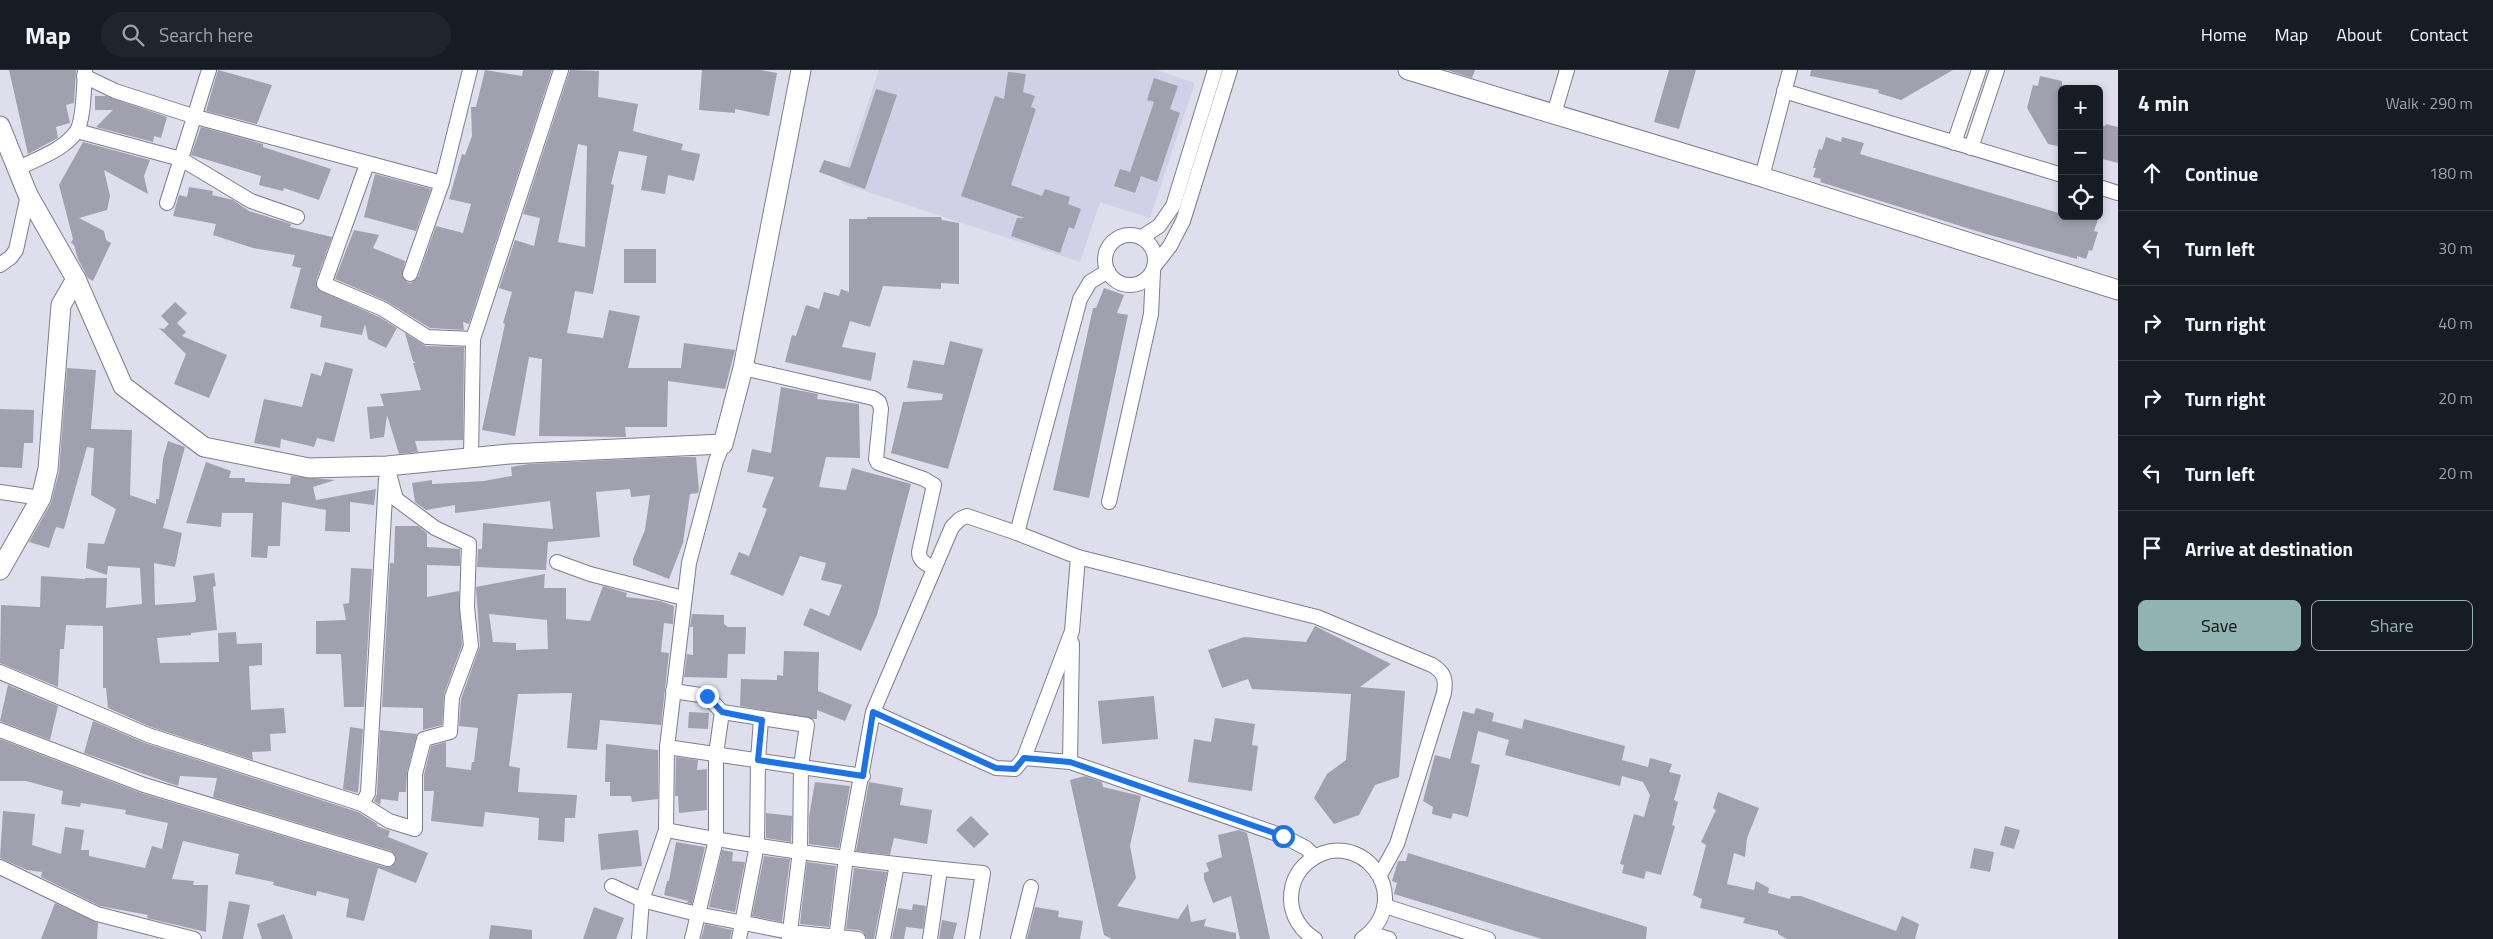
<!DOCTYPE html>
<meta charset="utf-8">
<style>
:root{--surface:#171b24;--page:#20242c;--text:#f1f3f6;--muted:#9ea1a6;--line:#363941;--accent:#91b4b2}
body{margin:0;font-family:"Titillium Web",sans-serif;background:var(--page);color:var(--text)}
.controls{position:absolute;right:15px;top:15px;display:grid;overflow:hidden;border-radius:8px;box-shadow:0 2px 8px #0003}
.controls button{width:45px;height:45px;display:grid;place-items:center;padding:0;border:0;border-bottom:1px solid var(--line);background:var(--surface);color:var(--text);font:25px sans-serif}
.stop{position:absolute;width:15px;height:15px;margin:-11px;border:4px solid #1a73e8;border-radius:50%;background:#fff}
.stop.end{background:#1a73e8;border-color:#fff;box-shadow:0 1px 5px #0008}
.list{margin:0;padding:0;list-style:none}
h2{display:flex;justify-content:space-between;align-items:center;height:65px;margin:0;padding:0 20px;font-size:21px}
h2 small{font-size:16px;font-weight:400;color:var(--muted)}
.list li{display:grid;grid-template-columns:32px 1fr auto;gap:15px;align-items:center;box-sizing:border-box;height:75px;padding:0 20px;border-top:1px solid var(--line)}
.list b{display:block;font-size:19px;white-space:nowrap}
.list em{font-size:16px;font-style:normal;color:var(--muted)}
.actions{display:flex;gap:10px;padding:15px 20px}
.actions a{flex:1;padding:11px 0;border:1px solid var(--accent);border-radius:8px;text-align:center;font-size:18px;color:var(--accent)}
.actions .main{background:var(--accent);color:#111}
.icon{flex:none;width:28px;height:28px;fill:none;stroke:currentColor;stroke-width:2;stroke-linecap:round;stroke-linejoin:round}
.map{position:relative;flex:none;width:2118px;height:869px;overflow:hidden}
header{display:flex;align-items:center;gap:30px;box-sizing:border-box;height:70px;padding:0 25px;background:var(--surface);border-bottom:1px solid var(--line)}
header strong{font-size:24px}
nav{display:flex;gap:28px;margin-inline-start:auto;font-size:18px}
.search{width:350px;height:45px;background:var(--page);display:flex;align-items:center;gap:12px;box-sizing:border-box;padding:0 18px;border-radius:28px;color:var(--muted);font-size:19px}
main{display:flex}
aside{flex:1;background:var(--surface)}
.map>svg:first-child{display:block}
.built{fill:#d2d0e6}
.building{fill:#a1a0af;fill-rule:evenodd}
.lines{fill:none;stroke-linecap:round;stroke-linejoin:round}
.street-casing{stroke:#7f7d8c;stroke-width:16}
.secondary-casing{stroke:#7f7d8c;stroke-width:21}
.street{stroke:#fff;stroke-width:14}
.secondary{stroke:#fff;stroke-width:19}
.route{stroke:#1a73e8;stroke-width:6}
</style>
<header>
<strong>Map</strong>
<div class="search"><svg class="icon" aria-label="search" viewBox="0 0 24 24"><circle cx="10" cy="10" r="6"/><path d="M15 15l6 6"/></svg>Search here</div>
<nav><a>Home</a><a>Map</a><a>About</a><a>Contact</a></nav>
</header>
<main>
<div class="map">
<svg width="2118" height="869" viewBox="0 0 2118 869">
<rect width="100%" height="100%" fill="#dfdeed"/>
<path class="built" d="M879 0H1157L1195 13 1150 148 1100 132 1080 192 841 113Z"/>
<g class="building">
<path d="M9 0H76L74 33 66 35 70 53 56 57 58 68 28 84Z"/>
<path d="M218 0 272 15 257 54 206 41Z"/>
<path d="M485 0 522 6 523 0H552L469 254 463 252 464 260 430 258 386 231 335 209 354 160 379 165 373 178 405 191 402 206 407 212 411 213 418 207 436 156 463 163 471 134 449 129 462 84 465 85 472 66 471 37H476Z"/>
<path d="M570 0 599 1 598 27 638 34 633 61 683 74 681 80 700 84 694 111 668 105 665 124 641 120 647 86 619 81 611 114 614 115 593 224 575 221 567 263 603 268 609 240 640 246 628 298H681L684 273 735 280 725 319 668 311 667 357H625L626 367 539 366 542 289 529 287 515 366 482 360 505 254 503 253 512 222 499 218 515 170 534 176 540 148 523 144ZM578 74 587 76 585 177 558 172Z"/>
<path d="M702 0H761L777 3 769 46 735 39V43L699 40Z"/>
<path d="M1447 0H1475L1472 8Z"/>
<path d="M1669 0H1696L1679 59 1654 52Z"/>
<path d="M1811 0H1953L1901 30 1878 23 1879 20 1810 6Z"/>
<path d="M1008 2 1026 4 1023 22 1035 26 1031 37 1036 39 1011 115 1042 126 1045 119 1070 127 1068 134 1081 139 1074 159 1069 157 1060 183 1011 166 1017 148H1025L961 126 995 26 1004 29Z"/>
<path d="M2040 6 2062 11V77L2048 74 2027 38 2033 15 2038 16Z"/>
<path d="M1154 8 1178 16 1170 39 1180 43 1157 112 1141 106 1135 123 1114 116 1120 99 1130 102 1154 32 1147 30Z"/>
<path d="M876 19 897 25 865 119 819 102 824 90 850 98Z"/>
<path d="M95 26H106L167 47 161 68 154 66 153 72 96 57 113 40H95Z"/>
<path d="M2106 54 2118 57V93L2099 88V55L2105 56Z"/>
<path d="M201 57 263 74V77L331 99 319 130 284 118 283 121 259 115 261 106 191 85Z"/>
<path d="M1826 67 1841 72 1842 67 1864 73 1860 84 2062 144V146H2087L2098 149 2094 161 2098 162 2092 181 2089 180 2086 189 2077 186V189L1986 164 1820 112 1821 109 1813 107 1816 98H1813L1819 79 1822 80Z"/>
<path d="M83 72 150 90 144 106 148 124 104 100 110 126 107 140 79 148 104 161 106 170 111 173 93 211 88 208 78 189 74 175 71 173 73 169 59 115Z"/>
<path d="M375 104 431 119 416 161 364 147Z"/>
<path d="M189 117 213 121 212 125 233 130 249 141 291 154 290 157 332 167 316 211 317 219 379 247 397 258 386 278 368 269 365 254 362 265 320 257 322 246 290 238 301 198 292 196 295 185 253 178 213 165 216 154 173 146 179 125 187 127Z"/>
<path d="M867 147H941L942 150 959 153V214L941 213V219L883 216 870 257 850 251 842 277 876 283 871 311 785 292 792 265 796 266 806 235 819 239 824 222 839 226 841 219 849 222V149H867Z"/>
<rect x="624" y="179" width="32" height="34"/>
<path d="M1104 218 1124 225 1117 243 1128 245 1089 428 1053 420 1093 238H1096Z"/>
<path d="M175 232 187 243 177 253 186 262 182 266 227 285 209 328 174 314 186 284 159 258 164 259 169 254 161 246Z"/>
<path d="M405 263 426 276 464 277 463 370 415 371 418 382 399 384 387 345 384 367 370 369 367 337 384 336 380 324 421 320 413 293H416L413 291Z"/>
<path d="M950 271 983 279 948 399 891 383 903 332 942 330 943 324 907 318 913 290 944 295Z"/>
<path d="M325 292 353 299 334 372 317 368 314 377 281 369 280 378 254 373 264 329 302 337 311 303 321 306Z"/>
<path d="M67 298 96 300 91 359 132 360 130 425 156 434V429H159L163 389 168 371 185 377 163 458 182 463 175 497 154 493 155 535 195 532 196 529 193 506 214 503 216 516 213 517 217 560 191 563V565L157 568 160 593 219 592 218 563 236 562 237 574 262 573V595L249 596 251 640 284 638 286 663 270 664 271 681 252 682 253 690 151 657 108 638 106 618H103V556L66 555 64 579H60L58 617 0 593 1 535 40 537 41 506 85 509V508H107L106 538 142 534 140 498 108 496 107 505 86 498 88 473 104 474 116 439 91 425 94 378 87 377 64 459 56 457 49 478 29 472 51 433 59 402Z"/>
<path d="M781 317 818 324 817 329 859 334 860 388 826 387 819 417 846 420 852 398 911 414 877 545 861 581 803 555 810 538 829 546 842 515 821 510 826 493 800 486 783 526 730 504 739 482 749 486 767 439 762 437 774 407 747 402 752 379 771 383Z"/>
<path d="M0 339 34 340 33 373H24L22 398 0 397Z"/>
<path d="M675 387H696L699 420 698 423 690 424 683 473 669 509 633 495V489L645 460 650 425 631 427 630 419 596 422 600 467 548 472 546 500 477 497 478 479H482L483 453 553 459 550 431 464 442 455 443V435L426 440 415 432 412 413 432 410V414L484 411 512 406 511 397 529 394Z"/>
<path d="M206 392 231 401 229 408H245V412L290 414 291 406 335 410 313 417 316 430 376 419 374 435 350 432V462L325 461 326 440 282 432 280 476H268L267 488 251 487 253 443H222L221 457 186 453Z"/>
<path d="M395 456H418L427 463V477L460 479V496L427 495V527L459 521 462 575 444 624 442 655 423 660V638L382 637 390 493H394Z"/>
<path d="M351 498 372 499 364 637H344L341 584H316V551L346 550 343 534 349 533Z"/>
<path d="M545 504 544 518H566V549L590 551 603 516 627 523 626 527 660 531 674 536 673 554 664 553 661 582 669 583 661 655 600 650 597 680 567 678 572 623 518 624 509 696 520 698 518 722 577 725 575 748H565L564 772 538 770 539 748 485 742 483 757 431 751 434 721H424V705L431 676 446 672V697L471 700 472 692H474L478 658 459 656 461 629 480 576 476 517ZM489 544 547 550 548 579 516 580V573L493 572Z"/>
<path d="M692 544 724 545V554L728 557H746L745 584H728L727 608 684 607 687 584 693 585V557H690Z"/>
<path d="M1315 556 1391 594 1360 617 1405 621 1399 707 1375 715 1359 745 1334 754 1314 728 1327 704 1346 690 1351 624 1252 619 1248 609 1222 618 1208 580 1244 567 1306 572Z"/>
<path d="M784 581 819 582 818 621 852 635 845 651 817 640V649H813L740 636 741 609 777 610V605L783 606Z"/>
<path d="M8 615 58 636 50 670 0 651Z"/>
<path d="M1154 626 1158 669 1102 674 1098 631Z"/>
<path d="M1476 638 1494 643 1492 651 1522 659 1524 649 1625 676 1622 690 1648 697 1650 688 1672 694 1669 702 1681 705 1674 730 1678 732 1672 755 1675 756 1661 805 1646 801 1644 809 1622 803 1624 795 1620 794 1634 744 1644 747 1650 725 1643 712 1622 706 1620 716 1505 685 1509 670 1478 661 1471 693 1480 695 1468 747 1453 743 1451 749 1432 744 1433 737 1423 731 1435 685 1450 689 1463 641 1474 644Z"/>
<path d="M689 642 709 643 708 659 688 658Z"/>
<path d="M1215 648 1255 654 1252 675 1258 676 1252 721 1188 712 1194 669 1211 672Z"/>
<path d="M93 651 145 673 358 742 377 754V756L390 761 388 767 428 783 416 813 378 798 364 851 346 847 349 829 317 821 316 826 273 815 274 812 235 804 239 784 183 771 172 809 194 811 193 815H208L206 862 147 848 148 845 100 836 41 807 42 802 27 800 0 788 3 741 35 744 32 775 61 784 65 757 84 760 81 780H89V786L145 798 152 776 162 779 168 753 125 744 126 740 81 733 80 737 61 734 63 721 26 711H0V669L141 723 385 797H390L396 792V787L391 781 213 727 217 708 180 706 178 716 84 683Z"/>
<path d="M350 657 363 659 358 723 343 719Z"/>
<path d="M380 660 417 664 407 702 406 722H399L398 731 381 729 380 735 374 731 377 724Z"/>
<path d="M606 674 658 680V729L632 732 631 726H610V712H605Z"/>
<path d="M676 687 698 690 697 700 707 699V740L679 743 678 726H675Z"/>
<path d="M1085 706 1102 712 1103 717 1141 726 1130 776 1136 808 1117 836 1178 849 1188 834 1191 852 1206 849 1204 856 1236 863V869H1112L1104 865 1070 710Z"/>
<path d="M815 712 850 716 839 778 809 774V747Z"/>
<path d="M869 712 903 718 900 735 932 740 927 774 894 768 890 785 856 781Z"/>
<path d="M1718 722 1759 738 1747 768 1745 787 1734 783 1727 814 1754 820 1756 811 1769 818 1768 823 1790 829 1791 826H1801L1896 861 1902 846 1919 854 1915 869H1787L1778 864V861L1743 853 1745 848 1700 838 1702 829 1693 825 1706 775 1701 772 1716 740 1713 738Z"/>
<path d="M766 743 792 746 791 772 766 768Z"/>
<path d="M971 746 989 764 974 778 956 760Z"/>
<path d="M2005 756 2020 760 2014 779 2000 775Z"/>
<path d="M638 760 642 796 601 800 598 764Z"/>
<path d="M1239 760 1247 763 1270 869H1240L1231 826 1213 833 1204 809V803L1209 801 1206 793 1222 787 1218 765Z"/>
<path d="M676 772 705 777 692 834 687 833 688 831 664 825 667 811H669Z"/>
<path d="M1974 778 1994 782 1990 802 1970 798Z"/>
<path d="M722 780 733 782 732 791 745 792 735 842 709 837Z"/>
<path d="M1408 783 1647 857 1646 869H1542L1394 824 1397 813 1392 811 1398 791H1406Z"/>
<path d="M764 786 790 789 782 852 752 846Z"/>
<path d="M807 792 836 796 829 857 800 854Z"/>
<path d="M854 798 887 802 874 869H867L863 862 859 860 846 859Z"/>
<path d="M229 831 250 835 243 869H222Z"/>
<path d="M55 833 98 853 97 869H41Z"/>
<path d="M913 834 926 836 923 859 906 857 904 869H892L898 838 912 840Z"/>
<path d="M594 837 624 848 616 869H583Z"/>
<path d="M1035 837 1059 841 1058 847 1083 851 1080 869H1027Z"/>
<path d="M284 844 293 869H262L257 854Z"/>
<path d="M942 850 957 853 953 869H939Z"/>
<path d="M705 854 732 860 730 869H701Z"/>
<path d="M491 855 532 860V869H489Z"/>
</g>
<g class="lines">
<g class="street-casing">
<g id="street">
<path d="M84 6 115 21 196 47 442 113"/>
<path d="M1784 21 2062 105"/>
<path d="M1554 44 1567 0"/>
<path d="M77 61 181 89 251 131 297 147"/>
<path d="M1954 73 1979 0"/>
<path d="M1971 78 1997 0"/>
<path d="M367 94 324 214 383 239 427 267 473 269"/>
<path d="M17 99C36 89 64 80 76 62 84 52 84 14 85 0"/>
<path d="M1762 107 1790 0"/>
<path d="M2099 117 2118 123"/>
<path d="M167 133 209 0"/>
<circle cx="1130" cy="190" r="25"/>
<path d="M1142 167 1159 156 1173 136 1215 0"/>
<path d="M1156 194 1170 176 1183 151 1230 0"/>
<path d="M0 195 11 187 16 180 28 125"/>
<path d="M410 204 442 113 470 0"/>
<path d="M743 298 873 328 879 332 881 339 876 389 878 393 924 409 934 415 919 482C919 491 926 494 933 498"/>
<path d="M471 387 473 269 561 0"/>
<path d="M0 422 41 428"/>
<path d="M1109 432 1151 244 1153 202"/>
<path d="M1017 463 1080 229 1090 212 1108 201"/>
<path d="M1078 487 1317 547 1432 595C1445 603 1446 609 1444 623L1397 774 1380 805"/>
<path d="M557 492 590 504 683 528"/>
<path d="M0 602 148 665 362 734 389 751 415 759V704L424 669 450 662 452 627 471 576 467 537 469 474 435 458 396 429 387 396"/>
<path d="M673 621 707 626 722 642 807 655 801 696 800 781 789 869"/>
<path d="M0 660 144 715 388 789"/>
<path d="M667 677 863 706"/>
<path d="M1024 688 1070 692 1283 766 1306 778 1315 787"/>
<path d="M1070 692 1072 573"/>
<path d="M362 734 368 723 386 409"/>
<path d="M666 760C770 780 877 793 983 803L972 869"/>
<path d="M0 797 97 844 194 869"/>
<path d="M612 816 642 830 697 844 790 862 858 869"/>
<path d="M1385 836 1488 869"/>
<path d="M1370 863 1389 869"/>
<path d="M639 869 642 830 666 760 667 677 689 493 716 391 723 374"/>
<path d="M692 869 716 770V684L722 642"/>
<path d="M739 869 757 775 758 690 761 649"/>
<path d="M836 869 846 787 873 642 952 457 960 449 967 446 1017 463 1078 487 1072 561 1024 688 1015 699 996 698 873 642"/>
<path d="M883 869 897 794"/>
<path d="M930 869 940 799"/>
<path d="M1018 869 1031 817"/>
<path d="M1315 869C1301 861 1291 845 1291 829 1291 814 1297 801 1308 792 1358 752 1419 827 1362 869"/>
</g>
</g>
<g class="secondary-casing">
<g id="secondary">
<path d="M1408 0 1762 107 2118 220"/>
<path d="M0 56 28 125 76 209 123 316 204 377 309 398 387 396 509 384 723 374 743 298 801 0"/>
<path d="M0 500 41 428 48 399 61 235 76 209"/>
</g>
</g>
<use href="#street" class="street"/>
<use href="#secondary" class="secondary"/>
</g>
<g class="lines">
<path class="route" d="M707 626 722 642 762 650 758 690 863 706 873 642 996 698 1015 699 1024 688 1070 692 1283 766"/>
</g>
</svg>
<div class="controls">
<button>+</button>
<button>−</button>
<button><svg class="icon" aria-label="locate" viewBox="0 0 24 24"><circle cx="12" cy="12" r="6"/><path d="M12 2v4M12 18v4M2 12h4M18 12h4"/></svg></button>
</div>
<div class="stop" style="left:1283px;top:766px"></div>
<div class="stop end" style="left:707px;top:626px"></div>
</div>
<aside>
<h2>4 min<small>Walk · 290 m</small></h2>
<ul class="list">
<li><svg class="icon" aria-label="ahead" viewBox="0 0 24 24"><path d="M12 20V5M6 11l6-6 6 6"/></svg><div><b>Continue</b></div><em>180 m</em></li>
<li><svg class="icon" aria-label="left" viewBox="0 0 24 24"><path d="M17 20v-9H6M10 6l-5 5 5 5"/></svg><div><b>Turn left</b></div><em>30 m</em></li>
<li><svg class="icon" aria-label="right" viewBox="0 0 24 24"><path d="M7 20v-9h11M14 6l5 5-5 5"/></svg><div><b>Turn right</b></div><em>40 m</em></li>
<li><svg class="icon" aria-label="right" viewBox="0 0 24 24"><path d="M7 20v-9h11M14 6l5 5-5 5"/></svg><div><b>Turn right</b></div><em>20 m</em></li>
<li><svg class="icon" aria-label="left" viewBox="0 0 24 24"><path d="M17 20v-9H6M10 6l-5 5 5 5"/></svg><div><b>Turn left</b></div><em>20 m</em></li>
<li><svg class="icon" aria-label="arrive" viewBox="0 0 24 24"><path d="M6 21V4h12l-3 4 3 4H6"/></svg><div><b>Arrive at destination</b></div></li>
</ul>
<div class="actions"><a class="main">Save</a><a>Share</a></div>
</aside>
</main>
